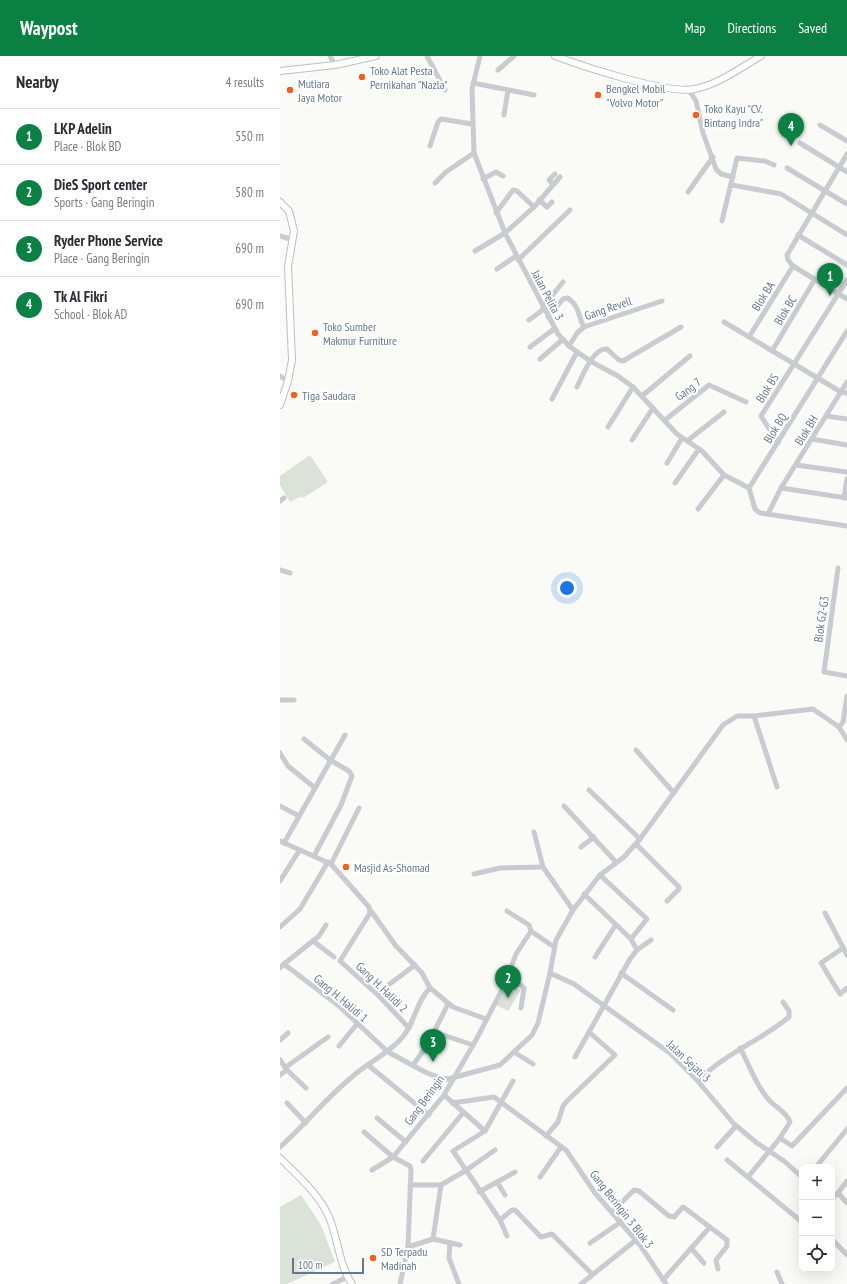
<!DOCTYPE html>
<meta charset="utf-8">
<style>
:root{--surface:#fff;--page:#f2f2f3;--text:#2b2b33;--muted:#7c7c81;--line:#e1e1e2;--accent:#0b8043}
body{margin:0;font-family:"PT Sans Narrow",sans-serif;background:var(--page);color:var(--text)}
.controls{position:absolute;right:12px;bottom:12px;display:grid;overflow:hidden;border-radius:8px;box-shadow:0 4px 16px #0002}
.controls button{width:36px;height:36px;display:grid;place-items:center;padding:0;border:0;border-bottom:1px solid var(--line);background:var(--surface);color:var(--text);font:20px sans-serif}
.scale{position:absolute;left:12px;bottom:10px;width:72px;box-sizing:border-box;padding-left:4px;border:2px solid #66788b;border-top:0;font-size:11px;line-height:14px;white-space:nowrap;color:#66788b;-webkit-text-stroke:3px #fff;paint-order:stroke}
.you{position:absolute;left:287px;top:532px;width:14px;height:14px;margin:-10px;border:3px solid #fff;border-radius:50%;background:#1a73e8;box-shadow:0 0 0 6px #1a73e833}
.badge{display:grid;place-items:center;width:26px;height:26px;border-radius:50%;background:var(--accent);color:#fff;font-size:13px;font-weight:700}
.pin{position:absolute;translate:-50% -33px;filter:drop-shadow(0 1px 2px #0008)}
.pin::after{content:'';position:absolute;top:21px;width:14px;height:12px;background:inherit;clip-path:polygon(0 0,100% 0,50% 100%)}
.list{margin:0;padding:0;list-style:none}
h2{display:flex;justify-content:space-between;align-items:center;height:52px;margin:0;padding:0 16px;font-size:17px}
h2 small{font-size:13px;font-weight:400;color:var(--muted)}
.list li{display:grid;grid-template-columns:26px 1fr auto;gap:12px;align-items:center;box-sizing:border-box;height:56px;padding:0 16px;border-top:1px solid var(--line)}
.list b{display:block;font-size:15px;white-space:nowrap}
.list p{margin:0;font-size:13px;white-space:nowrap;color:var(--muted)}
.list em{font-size:13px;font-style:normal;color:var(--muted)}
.icon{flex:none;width:22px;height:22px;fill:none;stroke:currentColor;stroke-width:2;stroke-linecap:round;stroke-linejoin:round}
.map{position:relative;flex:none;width:567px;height:1228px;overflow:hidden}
header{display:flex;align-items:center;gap:24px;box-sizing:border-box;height:56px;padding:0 20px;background:var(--accent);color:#fff}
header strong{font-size:19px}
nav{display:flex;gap:22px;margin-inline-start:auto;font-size:14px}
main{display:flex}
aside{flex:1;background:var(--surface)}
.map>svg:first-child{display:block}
.green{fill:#dbe2d8}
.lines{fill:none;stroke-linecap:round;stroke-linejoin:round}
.major-casing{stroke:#babfc3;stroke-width:8}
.minor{stroke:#c8cbd0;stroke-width:5}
.major{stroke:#fff;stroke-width:6}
.poi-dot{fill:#f2601f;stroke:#fff;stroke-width:1.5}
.labels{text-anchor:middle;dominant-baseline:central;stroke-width:4;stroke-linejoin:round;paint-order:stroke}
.poi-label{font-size:12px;fill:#66788b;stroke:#fff;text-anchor:start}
.street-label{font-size:12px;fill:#66788b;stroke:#fff}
</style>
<header>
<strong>Waypost</strong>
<nav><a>Map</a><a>Directions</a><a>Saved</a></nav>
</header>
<main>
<aside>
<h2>Nearby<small>4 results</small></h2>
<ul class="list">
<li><span class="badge">1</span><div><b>LKP Adelin</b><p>Place · Blok BD</p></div><em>550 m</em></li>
<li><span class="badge">2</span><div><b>DieS Sport center</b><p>Sports · Gang Beringin</p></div><em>580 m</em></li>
<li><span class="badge">3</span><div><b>Ryder Phone Service</b><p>Place · Gang Beringin</p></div><em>690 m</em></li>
<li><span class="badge">4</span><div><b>Tk Al Fikri</b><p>School · Blok AD</p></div><em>690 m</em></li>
</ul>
</aside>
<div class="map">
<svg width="567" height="1228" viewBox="0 0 567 1228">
<rect width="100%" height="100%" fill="#fafaf7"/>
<g class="green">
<path d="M30 399 48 426 23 442 22 440 10 446 0 429V420Z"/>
<path d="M228 928 241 934 228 955 216 949Z"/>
<path d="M21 1139 41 1169 55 1206 7 1228H0V1151Z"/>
</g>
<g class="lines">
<g class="major-casing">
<g id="major">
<path d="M275 0C302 10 389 39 415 33 439 28 460 12 481 0"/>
<path d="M0 15 55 9 96 0"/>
<path d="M0 146 9 155 14 175 8 210 12 304 8 325 0 349"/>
<path d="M0 1102C18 1120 39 1138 49 1161 58 1182 59 1209 72 1228"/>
</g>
</g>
<g class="minor">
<path d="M50 0 55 9"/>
<path d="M147 0 165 34"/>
<path d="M200 0 192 33 194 97 225 177 278 278 289 290 310 305 338 320 353 331 397 378 422 395 444 419 469 432"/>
<path d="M218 14 234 0"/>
<path d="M193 27 254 39"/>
<path d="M409 34 416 45 423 77 436 113 441 118 453 121"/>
<path d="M224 59 228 34"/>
<path d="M540 69 567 85"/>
<path d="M520 87 567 116"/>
<path d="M150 90 158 66 161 63 192 68"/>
<path d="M567 98 507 199 508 204 513 210 567 243"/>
<path d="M507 112 567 148"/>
<path d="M203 123 216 116 223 120"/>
<path d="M155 127 166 116 194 97"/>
<path d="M273 128 269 124 275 118"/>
<path d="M452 129 501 138 567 179"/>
<path d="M408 136 433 101"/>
<path d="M259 144 267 151 272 146"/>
<path d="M216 157 233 134 237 135 254 151"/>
<path d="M442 165 457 102 485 105 494 109"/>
<path d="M518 179 567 209"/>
<path d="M0 180 13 184"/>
<path d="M195 195 225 177 254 151 280 121"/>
<path d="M238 204 290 154"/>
<path d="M217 213 236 200"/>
<path d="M263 251 283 226"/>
<path d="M268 261 283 243 288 242C301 252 297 259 304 271"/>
<path d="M249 264 264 253"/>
<path d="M444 266 561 336 567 337"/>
<path d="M469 281 513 210"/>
<path d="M289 290 297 277 304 271 382 245"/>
<path d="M250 291 274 273"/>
<path d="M492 295 535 223"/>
<path d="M260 303 282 284"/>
<path d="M0 320 8 325"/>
<path d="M297 331C302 321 313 291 327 293L339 304 343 305 401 271"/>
<path d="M362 340 410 300"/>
<path d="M272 343 297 296"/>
<path d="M546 360 567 363"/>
<path d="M385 364 429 329 466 346"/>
<path d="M328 371 353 331"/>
<path d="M532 383 567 389"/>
<path d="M352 384 373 352"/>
<path d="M407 385 444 356"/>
<path d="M498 387 481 360 567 224"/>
<path d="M387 407 402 382"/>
<path d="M516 409 567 416"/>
<path d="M395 427 419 393"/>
<path d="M469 432 567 275"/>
<path d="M469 432 475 453 480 457 567 470"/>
<path d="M501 432 567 442"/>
<path d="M564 442 567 423"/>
<path d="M0 445 4 442"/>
<path d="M418 453 444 419"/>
<path d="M488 458 501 432 567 326"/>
<path d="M558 512 544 616 567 620"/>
<path d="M0 514 10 517"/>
<path d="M0 644H14"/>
<path d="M474 660 497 731"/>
<path d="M559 671 563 666 567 640"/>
<path d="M24 683 50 704 69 715 72 720 61 749 34 800"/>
<path d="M356 694 394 737"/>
<path d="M0 697 8 710 35 732"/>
<path d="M309 734 360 783"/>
<path d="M0 750 19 760"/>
<path d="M284 750 336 806"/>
<path d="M254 776 263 811 293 854"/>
<path d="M0 785 51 808 89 851 90 857 60 905 99 940 129 972"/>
<path d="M4 787 65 679"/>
<path d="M356 788 399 831V833L387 845"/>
<path d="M301 791 314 781"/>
<path d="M51 808 79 752"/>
<path d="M194 818 220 812 263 811"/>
<path d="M320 819 367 863 351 883"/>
<path d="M0 825 19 795"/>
<path d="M304 838 351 883 357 894"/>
<path d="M91 855 116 890 142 917 150 932 173 951 206 963"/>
<path d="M227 855 249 869 251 875 274 891"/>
<path d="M545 857 567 899"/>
<path d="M0 871 20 853 48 806"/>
<path d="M33 885 54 901"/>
<path d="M563 892 541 907 560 938 567 932"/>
<path d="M315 901 335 870"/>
<path d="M4 908 39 880 46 869"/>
<path d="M0 912 4 908 59 950 108 996 145 1016 157 1021 168 1023 220 1009 252 979 258 967 270 917 276 884 293 854 320 819 344 801 360 783 443 669 457 660H474L533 653 559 671 567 684"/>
<path d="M270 917 294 928 391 998 416 1023 454 1068 477 1087 504 1105 522 1121"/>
<path d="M341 917 393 954"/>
<path d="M229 920 244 932 241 952"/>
<path d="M99 940 107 930 135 909"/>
<path d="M154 976 193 989"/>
<path d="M0 984 8 977"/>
<path d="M59 990 77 968"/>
<path d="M460 992C470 1010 477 1032 491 1046 498 1053 507 1057 510 1066L500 1082 468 1121"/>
<path d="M234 996 253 1008"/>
<path d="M295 1001 350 903 357 894 371 884"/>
<path d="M0 1004 7 1014 26 1032"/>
<path d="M88 1009 149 1059"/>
<path d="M133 1009 148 988 168 948"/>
<path d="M6 1011 48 981"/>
<path d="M0 1019 7 1014"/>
<path d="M418 1025C444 998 480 985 509 961V955L503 946"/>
<path d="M164 1039 205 1075"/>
<path d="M7 1047 26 1067"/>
<path d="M172 1047 214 1041 286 1094 315 1137 360 1189 386 1228"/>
<path d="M97 1062 126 1086"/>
<path d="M84 1076 113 1101 92 1114"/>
<path d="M266 1080 278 1066 283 1050 287 1045 335 999 309 976"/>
<path d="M500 1082 512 1090 567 1032"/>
<path d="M0 1091C25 1069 46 1042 72 1021 87 1007 106 999 120 984 135 969 135 947 150 932"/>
<path d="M437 1091 456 1070"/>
<path d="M447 1104 522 1166"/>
<path d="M143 1105 183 1057"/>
<path d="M536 1111 567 1073"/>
<path d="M260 1121 281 1091"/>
<path d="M217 1126 225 1139"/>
<path d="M130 1129H161L185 1115 215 1094"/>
<path d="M199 1136 235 1116"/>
<path d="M558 1137 567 1125"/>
<path d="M552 1143 558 1137 567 1147"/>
<path d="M332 1156 354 1134 359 1135 389 1160 394 1161 403 1151 406 1153 447 1184V1190L436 1204 438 1213"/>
<path d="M220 1164 232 1154H235L261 1181 272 1178 312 1218"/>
<path d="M227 1180 220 1164 173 1095 205 1075 233 1025"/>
<path d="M153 1183 161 1129"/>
<path d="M552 1183 567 1199"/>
<path d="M170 1187 169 1202 179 1228"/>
<path d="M310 1187 341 1166"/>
<path d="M128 1191 153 1183 180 1189"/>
<path d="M411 1192 424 1207"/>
<path d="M497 1216 502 1228"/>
<path d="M383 1224 430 1171"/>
<path d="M53 1228 67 1221"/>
<path d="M120 1228 128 1191 131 1114 130 1110 113 1101 164 1039 196 984 225 928 236 898 251 875"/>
<path d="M301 1228 356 1184"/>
</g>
<use href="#major" class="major"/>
</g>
<g class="poi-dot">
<circle cx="82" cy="21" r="4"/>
<circle cx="10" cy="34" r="4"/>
<circle cx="318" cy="39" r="4"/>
<circle cx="416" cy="59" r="4"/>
<circle cx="35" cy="277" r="4"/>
<circle cx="14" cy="339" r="4"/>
<circle cx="66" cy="811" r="4"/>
<circle cx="93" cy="1202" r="4"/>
</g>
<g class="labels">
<g class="poi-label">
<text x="90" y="14">Toko Alat Pesta<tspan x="90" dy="14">Pernikahan "Nazla"</tspan></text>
<text x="18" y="27">Mutiara<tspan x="18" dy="14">Jaya Motor</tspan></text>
<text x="326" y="32">Bengkel Mobil<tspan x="326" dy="14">"Volvo Motor"</tspan></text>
<text x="424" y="52">Toko Kayu "CV.<tspan x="424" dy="14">Bintang Indra"</tspan></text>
<text x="43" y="270">Toko Sumber<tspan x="43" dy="14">Makmur Furniture</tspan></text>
<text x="22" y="339">Tiga Saudara</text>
<text x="74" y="811">Masjid As-Shomad</text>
<text x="101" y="1195">SD Terpadu<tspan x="101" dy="14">Madinah</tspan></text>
</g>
<g class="street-label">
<text transform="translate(268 239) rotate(62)">Jalan Pelita 3</text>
<text transform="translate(483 240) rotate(-58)">Blok BA</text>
<text transform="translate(328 252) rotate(-19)">Gang Revell</text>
<text transform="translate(505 254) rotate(-59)">Blok BC</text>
<text transform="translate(487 332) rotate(-58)">Blok BS</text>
<text transform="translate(408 333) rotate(-37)">Gang 7</text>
<text transform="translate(495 372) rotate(-58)">Blok BQ</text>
<text transform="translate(526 374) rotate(-58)">Blok BH</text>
<text transform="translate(541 563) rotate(-82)">Blok G2-G3</text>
<text transform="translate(102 931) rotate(44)">Gang H. Halidi 2</text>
<text transform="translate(61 942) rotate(40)">Gang H. Halidi 1</text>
<text transform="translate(409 1005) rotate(43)">Jalan Sejati 3</text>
<text transform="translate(144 1044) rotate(-54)">Gang Beringin</text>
<text transform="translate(342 1153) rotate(52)">Gang Beringin 3 Blok 3</text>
</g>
</g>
</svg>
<div class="controls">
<button>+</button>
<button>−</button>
<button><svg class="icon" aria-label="locate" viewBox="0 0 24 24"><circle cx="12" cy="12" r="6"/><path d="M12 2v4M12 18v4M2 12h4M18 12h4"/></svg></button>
</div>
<div class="scale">100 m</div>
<div class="you"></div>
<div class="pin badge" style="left:550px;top:240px">1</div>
<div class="pin badge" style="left:228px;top:942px">2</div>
<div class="pin badge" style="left:153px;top:1006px">3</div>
<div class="pin badge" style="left:511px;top:90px">4</div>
</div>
</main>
